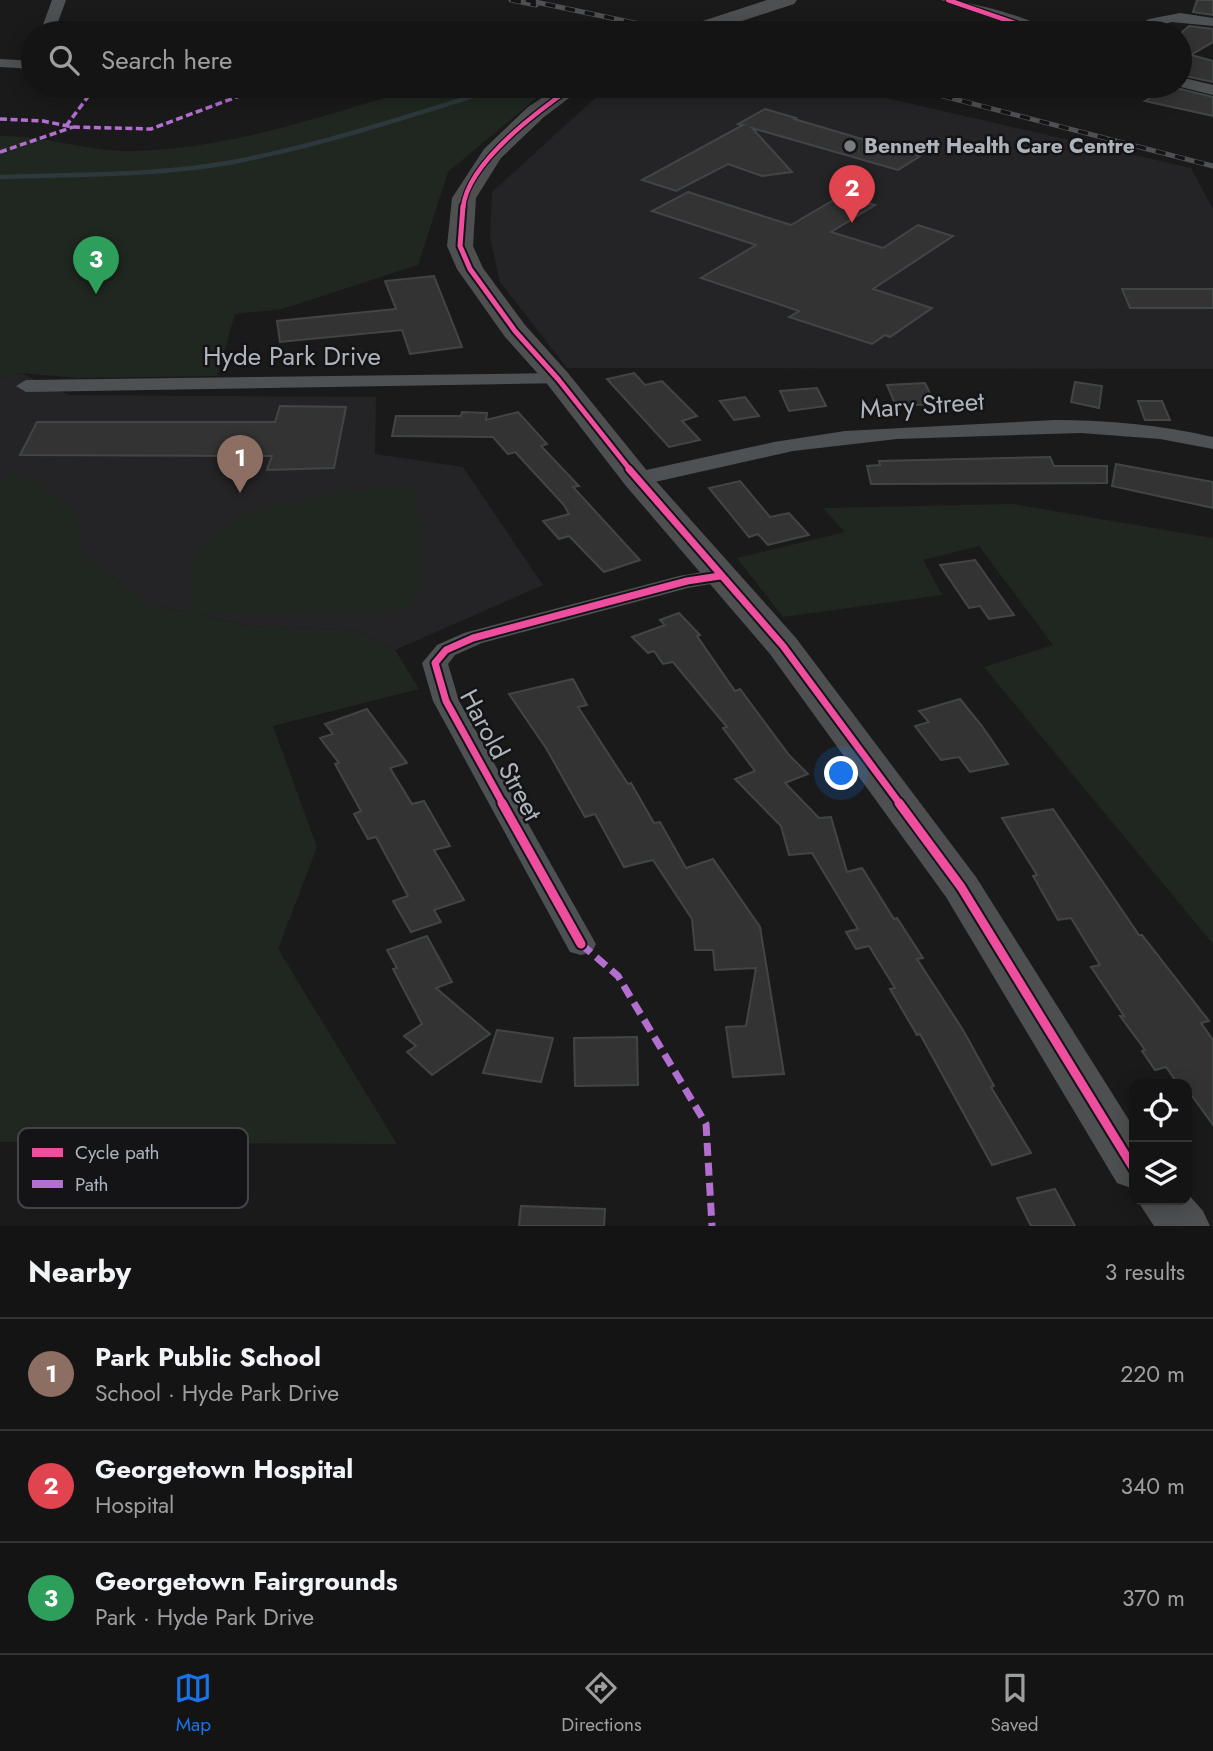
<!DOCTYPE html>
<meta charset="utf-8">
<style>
:root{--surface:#141414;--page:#212122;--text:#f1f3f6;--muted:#9d9ea0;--line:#333334;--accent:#1a73e8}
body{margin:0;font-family:Jost,sans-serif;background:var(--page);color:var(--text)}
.controls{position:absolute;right:21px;bottom:21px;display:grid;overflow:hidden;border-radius:14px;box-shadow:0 4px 18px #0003}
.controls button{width:63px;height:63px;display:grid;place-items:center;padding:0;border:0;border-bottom:2px solid var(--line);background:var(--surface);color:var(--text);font:35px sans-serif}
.you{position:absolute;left:842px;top:774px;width:24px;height:24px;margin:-18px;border:5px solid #fff;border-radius:50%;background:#1a73e8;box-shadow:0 0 0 10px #1a73e833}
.badge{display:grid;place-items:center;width:46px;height:46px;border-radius:50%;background:var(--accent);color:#fff;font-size:23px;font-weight:700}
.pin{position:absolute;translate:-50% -58px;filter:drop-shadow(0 2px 4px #0008)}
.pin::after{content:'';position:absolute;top:37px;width:24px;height:21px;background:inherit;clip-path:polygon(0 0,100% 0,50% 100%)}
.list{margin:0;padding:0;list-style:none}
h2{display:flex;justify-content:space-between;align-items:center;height:91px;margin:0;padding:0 28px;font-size:30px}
h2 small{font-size:23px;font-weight:400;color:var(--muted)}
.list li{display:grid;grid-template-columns:46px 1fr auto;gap:21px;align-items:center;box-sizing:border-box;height:112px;padding:0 28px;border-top:2px solid var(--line)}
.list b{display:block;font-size:26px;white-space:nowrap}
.list p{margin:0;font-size:23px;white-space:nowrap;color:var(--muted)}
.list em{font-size:23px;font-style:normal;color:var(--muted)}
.icon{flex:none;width:38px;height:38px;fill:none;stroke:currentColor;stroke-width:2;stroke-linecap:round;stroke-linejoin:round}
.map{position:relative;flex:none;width:1213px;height:1226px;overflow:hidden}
.search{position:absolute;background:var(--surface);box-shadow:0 4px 18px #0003;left:21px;right:21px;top:21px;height:77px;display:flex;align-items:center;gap:18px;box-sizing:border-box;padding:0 24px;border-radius:38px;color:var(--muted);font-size:26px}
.sheet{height:427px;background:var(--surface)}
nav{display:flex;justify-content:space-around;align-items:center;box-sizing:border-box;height:98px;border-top:2px solid var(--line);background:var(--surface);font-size:19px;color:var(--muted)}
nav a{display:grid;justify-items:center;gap:4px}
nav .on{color:var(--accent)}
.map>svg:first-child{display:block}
.built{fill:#242426}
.green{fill:#202720}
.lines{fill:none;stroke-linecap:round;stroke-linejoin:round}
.stream{stroke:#2d383c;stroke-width:4.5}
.building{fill:#333334;stroke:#424546;stroke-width:2}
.street{fill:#4e5153;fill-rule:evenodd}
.secondary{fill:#4d4f51;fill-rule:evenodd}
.rail-casing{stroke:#4e5051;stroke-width:5}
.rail{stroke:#141416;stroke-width:3.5;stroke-dasharray:10;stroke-linecap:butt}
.quiet-far1{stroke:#b36fd0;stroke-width:3.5;stroke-dasharray:7 3.5;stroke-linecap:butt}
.quiet{stroke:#b36fd0;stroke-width:7;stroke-dasharray:13 7;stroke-linecap:butt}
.cycleway-far3-casing{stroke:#141416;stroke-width:7}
.cycleway-far2-casing{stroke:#141416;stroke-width:9}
.cycleway-far1-casing{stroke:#141416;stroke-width:11}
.cycleway-casing{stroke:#141416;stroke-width:13}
.cycleway-far3{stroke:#ef4d9e;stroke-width:4.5}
.cycleway-far2{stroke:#ef4d9e;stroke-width:5}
.cycleway-far1{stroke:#ef4d9e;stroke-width:7}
.cycleway{stroke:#ef4d9e;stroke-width:9}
.poi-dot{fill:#797d82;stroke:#141416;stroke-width:2.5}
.labels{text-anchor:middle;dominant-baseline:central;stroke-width:5;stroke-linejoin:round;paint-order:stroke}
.far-poi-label{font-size:21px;font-weight:bold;fill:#acb3ba;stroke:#141416;text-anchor:start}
.street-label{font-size:26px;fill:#acb3ba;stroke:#141416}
.key{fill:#141416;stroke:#424447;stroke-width:2}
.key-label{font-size:19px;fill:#acb3ba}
</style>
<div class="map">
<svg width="1213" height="1226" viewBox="0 0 1213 1226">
<rect width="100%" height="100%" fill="#1a1a1a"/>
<g class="built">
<path d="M617 86H834L1191 168 1213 209V369L567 368 500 282 490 238 492 192 594 99Z"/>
<path d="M21 373 69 395 376 397 375 454 463 467 543 585 395 650 358 631 251 626 148 604 83 554 0 518V379Z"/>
</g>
<g class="green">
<path d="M425 86H551L448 172 418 265 282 309 235 314 217 376 78 378 21 373 0 379V136C45 135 88 152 133 151 233 149 330 113 425 86Z"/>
<path d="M11 475 36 480 79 517 83 554 148 604 190 613V558L245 512 333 492 417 485 423 588 409 609 199 615 251 626 358 631 395 650 419 689 273 726 317 847 278 949 397 1144 0 1142V482Z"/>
<path d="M1012 504 1213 538V944L984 667 1053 645 979 546 923 560 942 595 783 617 737 558 845 532 823 508Z"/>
</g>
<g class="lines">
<path class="stream" d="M0 177C77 174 157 176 233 162 326 144 415 114 505 86"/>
</g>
<g class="building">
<path d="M1197 0H1213V15L1193 12Z"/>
<path d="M1189 26 1213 29V42L1191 55 1213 61V82L1180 75V34Z"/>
<path d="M1168 86 1213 97V116L1145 101Z"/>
<path d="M765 109 796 118 794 119 920 156 898 170 752 128 792 172 762 176 728 164 676 191 642 180 743 125 738 124Z"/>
<path d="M688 192 791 225 842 195 875 205 831 232 883 248 918 225 953 236 873 289 932 308 890 337 885 335 872 344 789 317 799 311 701 278 756 245 652 211Z"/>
<path d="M434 276 462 347 410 354 402 330 280 342 277 321 396 309 385 281Z"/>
<path d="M1122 289H1213V308H1130Z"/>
<path d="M634 373 645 385 662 381 697 416 682 421 700 440 669 447 607 379Z"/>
<path d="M1075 382 1102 386 1099 408 1071 402Z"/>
<path d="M925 383 935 404 896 406 887 385Z"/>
<path d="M817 388 826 406 789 411 780 391Z"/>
<path d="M745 397 759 416 734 420 720 401Z"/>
<path d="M1138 401H1162L1170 420H1145Z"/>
<path d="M280 406 346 407 334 468 267 470 272 456 20 455 37 422H275Z"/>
<path d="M462 412 487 413 486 420 518 412 547 444 541 446 579 486 573 487 640 560 604 572 569 536 559 539 543 521 569 514 564 505 515 452 508 454 493 437 392 436 396 416H461Z"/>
<path d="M1050 457 1054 466H1107V483L871 484 867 466 880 465 879 461Z"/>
<path d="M1116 464 1213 482V508L1112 486Z"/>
<path d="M740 481 770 517 789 513 809 535 768 545 758 534 749 537 709 488Z"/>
<path d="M975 560 1014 615 989 619 980 606 969 608 940 565Z"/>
<path d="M679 613 700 635 697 636 735 691 740 689 789 755 808 774 785 783 819 818 831 817 847 872 862 868 894 919 897 918 923 958 917 959 963 1030 994 1086 991 1087 1031 1153 992 1165 920 1034 917 1035 890 989 895 988 869 946 856 949 846 932 858 929 812 853 789 855 781 826 735 779 755 771 723 728 727 727 673 662 663 664 654 651 648 653 632 637 665 625 660 620Z"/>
<path d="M573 679 587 705 578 707 628 784 631 783 654 823 660 822 686 868 713 859 760 927 784 1074 733 1077 726 1027 746 1026 756 968 715 970 713 950H695L692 919 653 860 624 867 595 814 585 817 546 748 509 694Z"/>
<path d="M960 699 982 726 1008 764 970 772 959 757 941 760 915 726 929 722 919 711Z"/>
<path d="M367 709 407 763 390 768 412 804 424 801 450 846 434 850 464 900 434 910 441 922 411 932 393 901 408 896 376 837 368 839 354 814 361 811 335 764 339 763 320 738 333 734 325 724Z"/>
<path d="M1053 809 1139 935H1142L1209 1021 1201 1023 1213 1040V1125L1187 1089V1084H1178L1166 1067 1155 1070 1142 1051 1145 1050 1120 1016H1124L1091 967 1100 965 1071 918 1058 920 1033 876 1037 875 1002 818Z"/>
<path d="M427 936 452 982 436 988 490 1034 432 1075 407 1052 416 1046 404 1036 422 1024 393 969 397 968 387 950Z"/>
<path d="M497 1030 553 1038 541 1082 483 1073Z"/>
<path d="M637 1037 638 1085 575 1086 574 1038Z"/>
<path d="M1055 1189 1075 1226H1031L1017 1198Z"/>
<path d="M521 1206 605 1209 604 1226H519Z"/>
</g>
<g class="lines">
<g class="street">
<path d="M52 0H66L54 33H40Z"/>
<path d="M941 0C965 0 1034 17 1051 33H1032Z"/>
<path d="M1180 13 1213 18V26L1171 22 1142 33H1125L1149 19Z"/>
<path d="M390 22 491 29 498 33 390 30 317 33 324 29Z"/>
<path d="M0 59 33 61V69L0 67Z"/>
<path d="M1180 77 1213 85V95L1177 86H1180Z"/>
<path d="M558 373 568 379 565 383 26 392 16 386 26 380Z"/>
<path d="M1055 420C1108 420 1160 425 1213 437V449L1160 439 1081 433 897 439 793 451 637 486 626 479 637 472 774 442 845 431Z"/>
<path d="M720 569 728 571 732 576 728 581 688 588 482 643 455 655 448 664 459 701 596 944 592 952 581 955 570 952 433 701 422 663 437 645 464 633 679 576Z"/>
</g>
<g class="secondary">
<path d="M767 0H797L794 4 705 33H675L678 29Z"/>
<path d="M560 86H585L544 117 501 158 476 198 473 246 483 268 525 325 568 373 648 472 796 638 976 877 1134 1128V1189L1117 1183 946 897 770 654 626 486 548 385 505 337 457 269 447 246 452 198 484 149 528 107Z"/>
<path d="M1187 1193 1203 1211 1210 1226H1154L1137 1200H1187Z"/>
</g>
<g class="rail-casing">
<g id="rail">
<path d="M511 0 536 5"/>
<path d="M526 0 682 33"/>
<path d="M904 86 1213 166"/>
</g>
</g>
<use href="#rail" class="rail"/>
<g class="quiet-far1">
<path d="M0 119 43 121 73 127 151 129 242 95 318 86"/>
<path d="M66 126 96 86"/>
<path d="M0 152 73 127"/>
</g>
<path class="quiet" d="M581 944 618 976 706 1124 712 1226"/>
<g class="cycleway-far3-casing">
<g id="cycleway-far3">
<path d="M948 0 1044 33"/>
<path d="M463 208C467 163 539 110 574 86"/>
</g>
</g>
<g class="cycleway-far2-casing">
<path id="cycleway-far2" d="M463 206 460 246 470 269 515 331 558 379 631 471"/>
</g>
<g class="cycleway-far1-casing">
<g id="cycleway-far1">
<path d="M629 469 783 646 900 804"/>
<path d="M503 804 446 701 435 663 446 650 473 638 687 581 720 576"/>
</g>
</g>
<g class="cycleway-casing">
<g id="cycleway">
<path d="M502 803 581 944"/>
<path d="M899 803 961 887 1134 1169"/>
</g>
</g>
<use href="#cycleway-far3" class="cycleway-far3"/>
<use href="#cycleway-far2" class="cycleway-far2"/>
<use href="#cycleway-far1" class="cycleway-far1"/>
<use href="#cycleway" class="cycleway"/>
</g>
<circle class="poi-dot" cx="850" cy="146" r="7"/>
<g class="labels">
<g class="far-poi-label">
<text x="864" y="146">Bennett Health Care Centre</text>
</g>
<g class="street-label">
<text x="292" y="356">Hyde Park Drive</text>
<text transform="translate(922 405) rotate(-4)">Mary Street</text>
<text transform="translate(501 755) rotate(62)">Harold Street</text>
</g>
</g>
<rect x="18" y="1128" width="230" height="80" rx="10" class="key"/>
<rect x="32" y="1148" width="31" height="9" fill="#ef4d9e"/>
<rect x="32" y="1180" width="31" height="8" fill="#b36fd0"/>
<g class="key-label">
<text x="75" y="1159">Cycle path</text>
<text x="75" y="1191">Path</text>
</g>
</svg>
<div class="controls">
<button><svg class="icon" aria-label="locate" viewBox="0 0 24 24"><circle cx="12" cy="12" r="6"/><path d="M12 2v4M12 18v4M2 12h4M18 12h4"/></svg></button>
<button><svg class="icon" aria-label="layers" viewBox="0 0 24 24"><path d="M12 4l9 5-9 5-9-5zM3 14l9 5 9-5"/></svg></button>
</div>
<div class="you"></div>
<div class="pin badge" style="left:240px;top:493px;background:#8d6e63">1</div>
<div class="pin badge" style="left:852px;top:223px;background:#e0444e">2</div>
<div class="pin badge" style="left:96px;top:294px;background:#2e9e5b">3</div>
<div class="search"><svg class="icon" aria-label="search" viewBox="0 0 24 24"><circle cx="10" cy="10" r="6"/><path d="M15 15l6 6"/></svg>Search here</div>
</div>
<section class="sheet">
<h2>Nearby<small>3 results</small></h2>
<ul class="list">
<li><span class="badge" style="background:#8d6e63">1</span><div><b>Park Public School</b><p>School · Hyde Park Drive</p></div><em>220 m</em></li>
<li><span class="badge" style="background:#e0444e">2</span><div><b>Georgetown Hospital</b><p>Hospital</p></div><em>340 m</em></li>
<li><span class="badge" style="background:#2e9e5b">3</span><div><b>Georgetown Fairgrounds</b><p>Park · Hyde Park Drive</p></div><em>370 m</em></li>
</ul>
</section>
<nav>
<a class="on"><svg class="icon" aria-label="map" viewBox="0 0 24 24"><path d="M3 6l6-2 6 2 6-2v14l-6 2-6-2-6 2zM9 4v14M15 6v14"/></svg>Map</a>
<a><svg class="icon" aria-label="directions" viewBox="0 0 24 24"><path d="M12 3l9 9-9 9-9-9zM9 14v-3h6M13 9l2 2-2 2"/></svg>Directions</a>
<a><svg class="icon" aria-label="saved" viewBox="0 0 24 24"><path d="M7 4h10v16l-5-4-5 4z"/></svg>Saved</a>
</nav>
